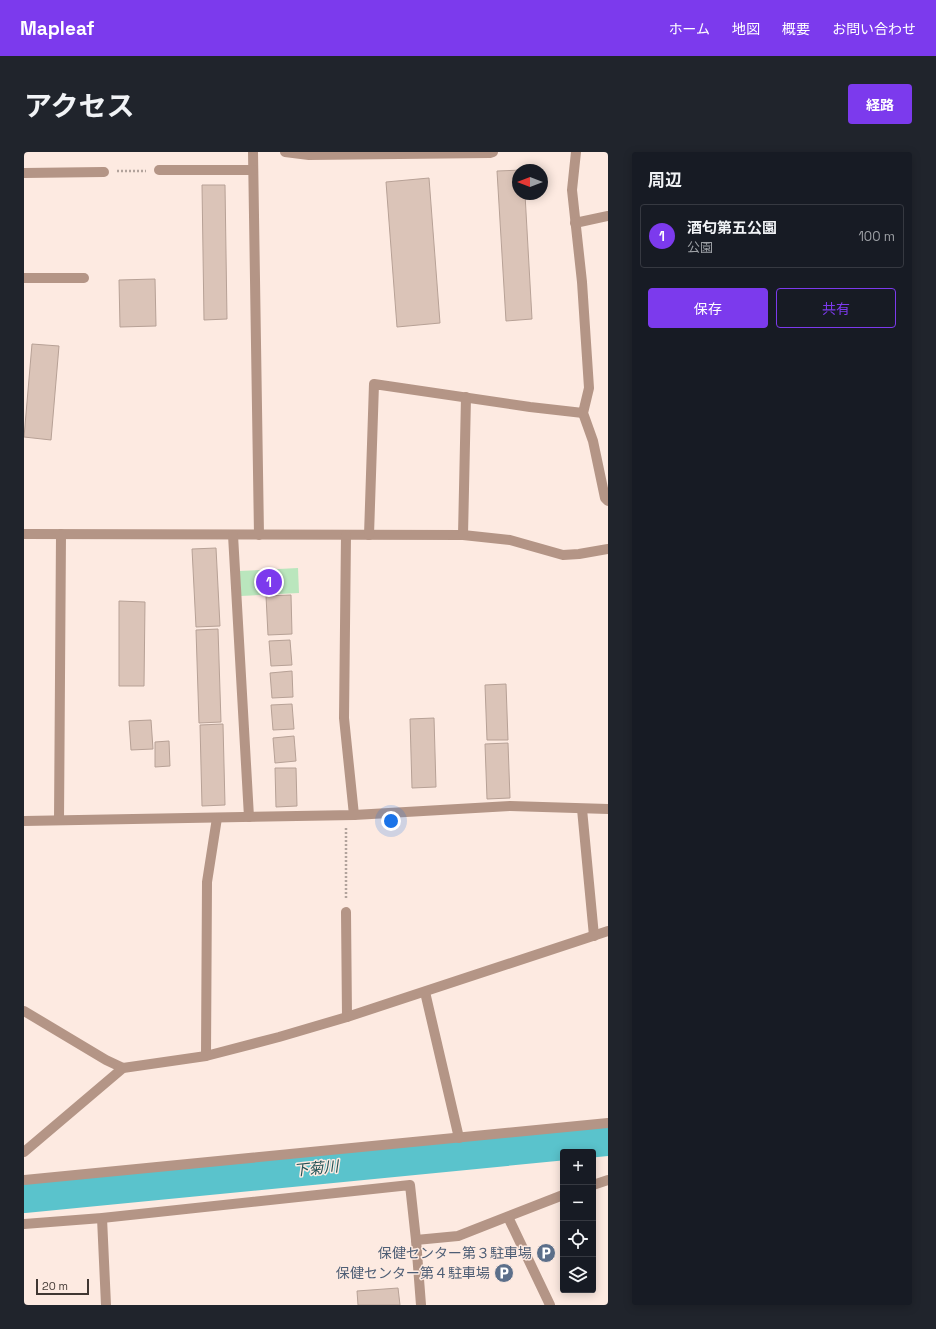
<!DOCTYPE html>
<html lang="ja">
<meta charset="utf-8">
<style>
:root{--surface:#171b24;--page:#20242c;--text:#f1f3f6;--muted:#9ea1a6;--line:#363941;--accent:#7c3aed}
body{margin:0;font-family:"Space Grotesk","Noto Sans JP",sans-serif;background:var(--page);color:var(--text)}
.controls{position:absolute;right:12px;bottom:12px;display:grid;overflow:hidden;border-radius:4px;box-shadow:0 2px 10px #0003}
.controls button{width:36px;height:36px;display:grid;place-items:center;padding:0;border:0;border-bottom:1px solid var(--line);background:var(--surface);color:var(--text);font:20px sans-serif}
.compass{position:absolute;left:488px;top:12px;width:36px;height:36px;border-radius:50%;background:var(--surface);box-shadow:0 2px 10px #0003;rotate:270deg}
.scale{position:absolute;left:12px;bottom:10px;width:53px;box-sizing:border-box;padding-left:4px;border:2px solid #403732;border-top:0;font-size:11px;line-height:14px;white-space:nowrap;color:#403732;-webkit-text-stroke:3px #fdeae1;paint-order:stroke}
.you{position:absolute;left:367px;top:669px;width:14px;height:14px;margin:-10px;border:3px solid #fff;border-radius:50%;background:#1a73e8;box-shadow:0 0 0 6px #1a73e833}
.badge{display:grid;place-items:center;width:26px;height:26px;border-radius:50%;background:var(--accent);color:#fff;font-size:13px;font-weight:700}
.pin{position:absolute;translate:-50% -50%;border:2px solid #fff;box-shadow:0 1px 4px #0006}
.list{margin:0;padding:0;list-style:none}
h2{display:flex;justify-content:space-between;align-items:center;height:52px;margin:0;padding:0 16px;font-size:17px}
h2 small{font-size:13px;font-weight:400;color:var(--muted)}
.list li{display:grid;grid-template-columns:26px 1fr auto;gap:12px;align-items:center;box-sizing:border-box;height:64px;margin:0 8px 8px;padding:0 8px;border:1px solid var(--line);border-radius:4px}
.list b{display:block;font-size:15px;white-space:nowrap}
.list p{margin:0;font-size:13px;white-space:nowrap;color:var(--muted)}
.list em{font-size:13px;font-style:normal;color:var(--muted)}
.actions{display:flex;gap:8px;padding:12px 16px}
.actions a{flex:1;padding:9px 0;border:1px solid var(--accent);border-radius:4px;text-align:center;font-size:14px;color:var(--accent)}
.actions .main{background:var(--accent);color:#fff}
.icon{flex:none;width:22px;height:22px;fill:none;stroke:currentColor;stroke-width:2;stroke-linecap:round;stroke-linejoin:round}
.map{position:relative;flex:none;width:584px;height:1153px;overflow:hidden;border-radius:4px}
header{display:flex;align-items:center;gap:24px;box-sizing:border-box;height:56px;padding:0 20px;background:var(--accent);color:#fff}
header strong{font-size:19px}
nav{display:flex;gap:22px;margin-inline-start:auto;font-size:14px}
.intro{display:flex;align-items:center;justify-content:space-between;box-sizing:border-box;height:96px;padding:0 24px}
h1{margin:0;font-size:28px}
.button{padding:10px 18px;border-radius:4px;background:var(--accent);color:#fff;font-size:14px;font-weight:700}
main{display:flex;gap:24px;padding:0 24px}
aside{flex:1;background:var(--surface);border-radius:4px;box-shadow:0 2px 10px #0003}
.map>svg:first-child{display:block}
.green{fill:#bae6bd}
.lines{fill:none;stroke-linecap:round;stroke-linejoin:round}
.river{stroke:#5ac3cc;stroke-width:32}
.building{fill:#dbc4b8;stroke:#b7a196}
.path{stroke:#b2a39c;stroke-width:2.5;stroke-dasharray:2 2;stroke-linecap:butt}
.minor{stroke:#b49586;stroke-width:10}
.labels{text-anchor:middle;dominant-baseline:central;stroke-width:3;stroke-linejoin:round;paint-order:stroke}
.service-label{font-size:14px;fill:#4e5e75;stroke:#fdeae1;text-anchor:end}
.water-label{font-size:15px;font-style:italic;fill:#255357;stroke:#fdeae1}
</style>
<header>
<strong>Mapleaf</strong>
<nav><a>ホーム</a><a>地図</a><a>概要</a><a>お問い合わせ</a></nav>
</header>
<div class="intro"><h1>アクセス</h1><a class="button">経路</a></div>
<main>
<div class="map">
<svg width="584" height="1153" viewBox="0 0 584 1153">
<rect width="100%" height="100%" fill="#fdeae1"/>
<path class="green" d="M274 416 275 441 217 444 215 419Z"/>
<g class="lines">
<path class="river" d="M0 1045 584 988"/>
</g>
<g class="building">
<path d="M494 18V42H501L508 167 482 169 473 19 499 18Z"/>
<path d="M405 26 416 171 373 175 362 30Z"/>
<path d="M178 33H201L203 167 180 168Z"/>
<path d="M131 127 132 174 96 175 95 128Z"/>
<path d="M8 192 35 194 27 288 0 285Z"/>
<path d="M192 396 196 474 172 475 168 397Z"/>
<path d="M267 443 268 482 244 483 242 444Z"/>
<path d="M95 449 121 450 120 534H95Z"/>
<path d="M194 477 197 570 175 571 172 478Z"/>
<path d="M266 488 268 513 247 514 245 489Z"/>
<path d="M268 519 269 545 248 546 246 521Z"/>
<path d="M482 532 484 588H463L461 533Z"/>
<path d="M268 552 270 577 249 578 247 553Z"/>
<path d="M410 566 412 635 388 636 386 567Z"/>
<path d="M127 568 129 597 107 598 105 569Z"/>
<path d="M199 572 201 653 178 654 176 573Z"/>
<path d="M270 584 272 609 251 611 249 586Z"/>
<path d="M145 589 146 614 131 615V590Z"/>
<path d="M484 591 486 646 463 647 461 592Z"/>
<path d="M251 616H272L273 654 252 655Z"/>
<path d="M374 1136 376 1153H334L333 1139Z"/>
</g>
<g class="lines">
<g class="path">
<path d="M93 19H122"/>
<path d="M322 676V747"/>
</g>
<g class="minor">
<path d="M229 0 235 383"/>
<path d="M261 0 285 3 466 1 469 0"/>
<path d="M552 0 548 38 558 130 565 236 559 261 569 289 581 346 584 349"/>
<path d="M135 18H229"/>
<path d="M0 21 80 20"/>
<path d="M551 71 584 64"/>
<path d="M0 126H60"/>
<path d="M0 382 439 383 486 388 539 403 555 402 584 397"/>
<path d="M209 383 225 665"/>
<path d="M322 383 320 566 330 663"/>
<path d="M345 383 350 232 506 255 559 261"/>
<path d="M439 383 442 245"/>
<path d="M558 657 570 784"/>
<path d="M35 668 37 382"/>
<path d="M0 669 330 663 486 654 584 657"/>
<path d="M322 760 323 865"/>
<path d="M401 840 435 986"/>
<path d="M0 859 82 908 99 916"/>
<path d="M182 904 183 730 193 666"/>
<path d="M0 1000 99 916 182 904 255 885 323 865 584 779"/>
<path d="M0 1028 584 971"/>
<path d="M569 1033 584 1028"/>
<path d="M484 1065 526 1153"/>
<path d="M78 1066 82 1153"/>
<path d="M0 1072 78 1066 386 1033 392 1088 397 1153"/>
<path d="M392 1088 434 1084 539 1043"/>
</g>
</g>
<defs>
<g id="parking-disc" transform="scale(1)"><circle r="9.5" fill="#5c6f8a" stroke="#fdeae1"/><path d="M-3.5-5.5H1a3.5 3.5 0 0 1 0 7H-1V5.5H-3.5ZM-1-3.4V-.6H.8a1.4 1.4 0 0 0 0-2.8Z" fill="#fff"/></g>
</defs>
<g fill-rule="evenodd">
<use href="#parking-disc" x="522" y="1101"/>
<use href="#parking-disc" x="480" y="1121"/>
</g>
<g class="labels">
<g class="service-label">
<text x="508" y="1101">保健センター第３駐車場</text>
<text x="466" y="1121">保健センター第４駐車場</text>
</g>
<g class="water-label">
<text transform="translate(292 1016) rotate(-6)">下菊川</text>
</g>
</g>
</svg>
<div class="controls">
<button>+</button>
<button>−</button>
<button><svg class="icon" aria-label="locate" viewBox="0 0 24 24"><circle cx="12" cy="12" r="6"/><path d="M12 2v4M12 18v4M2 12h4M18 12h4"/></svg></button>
<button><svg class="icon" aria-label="layers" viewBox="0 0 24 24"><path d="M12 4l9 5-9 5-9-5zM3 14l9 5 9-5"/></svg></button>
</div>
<svg class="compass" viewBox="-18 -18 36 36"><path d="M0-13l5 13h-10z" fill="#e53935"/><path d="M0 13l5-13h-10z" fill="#9ea1a6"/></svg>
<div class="scale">20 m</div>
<div class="you"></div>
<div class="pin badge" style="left:245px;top:430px">1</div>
</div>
<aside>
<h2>周辺<small></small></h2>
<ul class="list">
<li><span class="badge">1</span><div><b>酒匂第五公園</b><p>公園</p></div><em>100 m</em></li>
</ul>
<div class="actions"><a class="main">保存</a><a>共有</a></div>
</aside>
</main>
